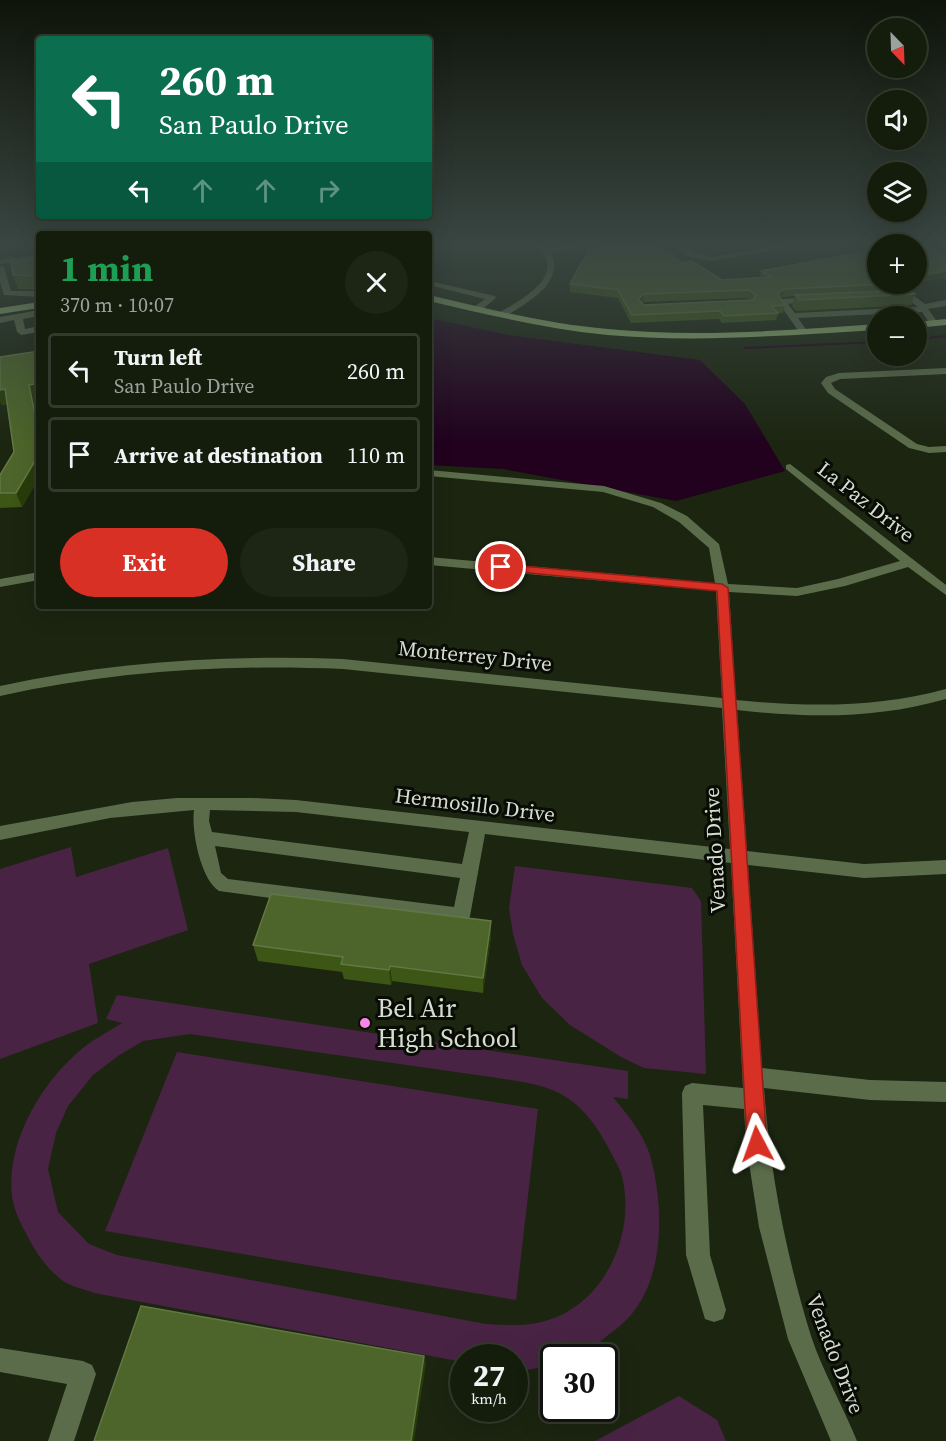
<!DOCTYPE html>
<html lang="en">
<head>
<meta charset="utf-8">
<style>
	body { margin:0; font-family:"Source Serif 4",serif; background:#1d2515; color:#f1f3f6; height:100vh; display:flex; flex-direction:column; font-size:22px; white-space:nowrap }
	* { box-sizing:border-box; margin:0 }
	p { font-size:20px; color:#9da19d }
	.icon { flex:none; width:33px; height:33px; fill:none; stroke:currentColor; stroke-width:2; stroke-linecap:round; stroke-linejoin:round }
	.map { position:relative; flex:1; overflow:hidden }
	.sheet { position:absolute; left:36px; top:231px; width:396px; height:378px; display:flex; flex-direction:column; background:#141c0c; border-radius:6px; box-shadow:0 6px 24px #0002,0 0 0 2px #333a2d }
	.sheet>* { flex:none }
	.hud { position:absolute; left:36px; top:36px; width:396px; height:183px; border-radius:6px; box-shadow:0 6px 24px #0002,0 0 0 2px #333a2d; background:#0b6e4f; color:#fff; overflow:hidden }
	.needle { width:39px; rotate:157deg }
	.tools { position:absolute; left:867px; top:18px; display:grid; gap:12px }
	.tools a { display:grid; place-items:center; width:60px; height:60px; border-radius:50%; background:#141c0c; box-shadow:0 6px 24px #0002,0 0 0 2px #333a2d; font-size:30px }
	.speed { position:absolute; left:450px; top:1344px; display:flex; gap:12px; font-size:30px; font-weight:700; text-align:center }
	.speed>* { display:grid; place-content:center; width:78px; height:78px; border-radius:50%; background:#141c0c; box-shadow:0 6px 24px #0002,0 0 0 2px #333a2d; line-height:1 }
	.speed small { font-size:15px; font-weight:400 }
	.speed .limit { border:3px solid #111; border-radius:9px; background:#fff; color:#111 }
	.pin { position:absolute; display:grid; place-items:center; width:51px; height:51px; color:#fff; margin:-26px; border:3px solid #fff; border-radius:50%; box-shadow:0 2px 6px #0007 }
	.me { position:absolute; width:66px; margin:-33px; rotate:356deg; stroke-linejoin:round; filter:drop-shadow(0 0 4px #0008) }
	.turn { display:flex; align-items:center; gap:21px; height:126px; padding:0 24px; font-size:27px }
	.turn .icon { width:78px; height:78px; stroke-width:2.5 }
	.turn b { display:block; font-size:42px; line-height:51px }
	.lanes { display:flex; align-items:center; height:57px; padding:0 24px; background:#0003; justify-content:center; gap:30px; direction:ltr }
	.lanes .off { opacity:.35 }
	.round { display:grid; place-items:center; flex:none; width:63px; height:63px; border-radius:32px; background:#1d2515 }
	.summary { display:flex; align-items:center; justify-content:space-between; height:102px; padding:0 24px }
	h1 { font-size:36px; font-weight:700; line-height:45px; color:#1e9e55 }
	.action { display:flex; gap:12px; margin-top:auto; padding:12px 24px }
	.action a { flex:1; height:69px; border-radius:36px; background:#d93025; color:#fff; font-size:24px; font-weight:700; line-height:69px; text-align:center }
	.action a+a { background:#1d2515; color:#f1f3f6 }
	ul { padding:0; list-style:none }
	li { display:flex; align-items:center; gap:18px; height:75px; margin:0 12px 9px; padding:0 12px; border:3px solid #333a2d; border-radius:6px }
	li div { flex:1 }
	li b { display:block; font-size:22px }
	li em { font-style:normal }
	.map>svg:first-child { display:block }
	.green { fill:#492344; fill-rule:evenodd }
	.water { fill:#21011e }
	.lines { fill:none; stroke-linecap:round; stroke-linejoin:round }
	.stream { stroke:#21011e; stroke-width:2 }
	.minor { fill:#5b6c4b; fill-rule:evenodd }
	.major { fill:#95b872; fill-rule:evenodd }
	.wall { fill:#3d5616; fill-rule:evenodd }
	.shaded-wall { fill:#283c0b }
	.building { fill:#4d652a; stroke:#627844; stroke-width:1.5; fill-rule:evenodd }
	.route { fill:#d93025; stroke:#8d1f18; stroke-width:1.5 }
	.poi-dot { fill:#f987e8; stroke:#080c05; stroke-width:2 }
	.labels { text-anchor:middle; stroke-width:6; stroke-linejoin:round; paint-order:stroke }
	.street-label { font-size:21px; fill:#d6ddd0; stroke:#080c05 }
	.near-poi-label { font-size:26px; fill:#d6ddd0; stroke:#080c05; text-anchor:start }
</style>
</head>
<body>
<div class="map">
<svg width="946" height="1441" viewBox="0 0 946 1441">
	<rect width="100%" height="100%" fill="#1b2510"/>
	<path class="green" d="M71,847L76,877L168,848L188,930L89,964L98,1023L0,1059V869Z
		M515,866L692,888L701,901L706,1074L644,1068L621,1057L570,1025L542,998L522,965L513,934L509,908Z
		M117,995L628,1071V1099L613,1097C627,1114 643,1133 650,1155C663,1202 665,1266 637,1307C629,1319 618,1328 607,1336C587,1353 580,1358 554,1358L553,1365L516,1372L514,1358H464L463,1362L94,1293C84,1289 72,1287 63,1281C48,1270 35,1252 27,1235C20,1223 14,1210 12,1196C6,1144 39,1087 76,1054C90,1041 106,1033 122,1023L106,1019ZM190,1034L491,1077C515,1081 544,1083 566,1097C585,1109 598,1128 609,1149C613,1157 618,1165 621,1173C638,1231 605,1305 545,1321C525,1327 506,1325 486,1324L117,1255L89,1244L58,1212L48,1169L56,1133L68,1106L93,1075L118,1056L143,1041Z
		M177,1052L538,1109L516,1300L105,1231Z
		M679,1396L717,1420L726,1441H595Z"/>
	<path class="water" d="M429,318L508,335L700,360L745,404L785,471L676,501L503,469L429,465Z"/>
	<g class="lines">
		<path class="stream" d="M916,339L946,336
			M745,348L878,342"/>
		<path class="minor" d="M533,242H541L547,249L587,242H605L551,253C565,284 527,302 505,317H499V313C514,303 552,285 547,262C545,254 539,249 533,242Z
			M670,242H679L694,253L713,257L797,242H814L713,261L689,257Z
			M908,242H919L946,254V259Z
			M39,255V259L0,264V260Z
			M0,265L4,267L11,291H39V297L4,295L0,282Z
			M429,281L495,296L496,298L480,311H474V307L485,299L429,285Z
			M896,292L913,295L925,304L946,300V306L928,309L938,323L937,325H931L922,312L798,318L807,331L803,334L800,333L778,302L782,299L815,297L816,299L788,304L795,313L918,307L907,299L893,297V293Z
			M39,310V316L23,319L25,329L39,326V332L21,335L17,332L14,320L0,323V317Z
			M946,368V374L840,379L831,383L835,389L917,444L929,447L946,446V452L929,453L909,448L828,393L821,383L826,377L839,373Z
			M790,464L946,585V595L908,567L845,586L797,596L729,592L736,700C808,707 876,708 946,689V699C876,719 809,718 737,710L747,851L864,864L946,860V874L864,878L748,865L762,1068L870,1080L946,1082V1102L870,1100L764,1088C770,1173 786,1255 811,1336C823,1372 843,1406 857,1441H831L788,1339L759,1227L746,1144L744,1109L703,1105L710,1255L726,1310L723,1319L714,1322L705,1319L686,1255L682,1093L685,1086L692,1083L743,1088L731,863L485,834L470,916L467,922L461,924L219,891C201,880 191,831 194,810L110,818L0,840V826L132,802L177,798H252L296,800L730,849L722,708L343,669C227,664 114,671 0,696V686C114,661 227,655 343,659L722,698L716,591L429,565V557L715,583L709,548L679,522L653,507L603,492L429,476V470L604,486L661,503L687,516L719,544L728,584L797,588L838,579L900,561L786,469V465ZM210,810L296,812L469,832L462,864L212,832L209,821ZM215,846L460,878L454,907L228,879L221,873Z
			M39,572V580L0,587V579Z
			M0,1348L83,1361L92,1365L96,1374L74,1441H48L67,1384L0,1372Z"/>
		<path class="major" d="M429,295C488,309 548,324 608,329C698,338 788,330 878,324V330C788,335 698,343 608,335C548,329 488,315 429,301Z
			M39,302V308L0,314V308Z
			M946,319V325L916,328V322Z"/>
	</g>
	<path class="wall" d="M600,245L683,263L722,280L760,278L761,271L878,284H915L897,287L896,290L915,294L911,305L796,311L792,306L795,296L782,297L780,298L785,305L783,313H778L776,320L722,323L719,319L631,323L618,298L570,292V284L600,248ZM748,298L750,300L644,305L642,303L643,302Z
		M916,246L946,260V280L943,278L916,283Z
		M39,259V290L18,289L13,275Z
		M39,351V398L34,399L39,423V478L22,507L0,508V475L14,452L7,404L2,405L0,401V357Z
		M491,921V937L483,993L392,981L391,985L344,979L342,972L258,961L253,945Z"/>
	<path class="shaded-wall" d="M946,271L943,278L916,283V276Z
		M898,284H915L897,287Z
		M784,289L782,297L776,302L778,294Z
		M644,294L643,302L637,307L638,299Z
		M39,383V398L34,399L39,423V435L29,385Z
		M5,389L10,403L2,405L0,401V390Z
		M39,454V478L22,507L16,493Z
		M491,921V937L483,993V978Z
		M390,966L392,981L391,985L389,970Z
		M424,1356L426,1364L414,1441H411Z"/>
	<path class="building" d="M621,242H654L683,263L692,261L722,280L772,277L761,271L878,249V284H889L784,289L778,294L785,305L771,306L778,313L724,316L720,311L632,315L618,290L570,284L589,249L603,247L600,245ZM749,290L756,295L753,300L644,305L638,299L644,294Z
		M916,246L946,260V271L916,276Z
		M39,259V276L13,275L11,263Z
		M910,290L915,294L799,300L795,295Z
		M39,351V383L29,385L39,435V454L16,493H0V475L14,452L5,389L0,390V357Z
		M271,894L491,921L483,978L390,966L389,970L341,964L343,957L253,945Z
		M141,1306L424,1356L411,1441H94Z"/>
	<linearGradient id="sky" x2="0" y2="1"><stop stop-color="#0f1409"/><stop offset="0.55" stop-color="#394642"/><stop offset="1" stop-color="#394642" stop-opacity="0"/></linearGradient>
	<rect width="946" height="444" fill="url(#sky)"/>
	<path class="route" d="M501,564L722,584L728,588L767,1144L764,1151L757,1154L750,1151L747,1144L717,591L497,570L496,567Z"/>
	<circle class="poi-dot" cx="365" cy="1023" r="6"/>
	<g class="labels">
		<g class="street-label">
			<text transform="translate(866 502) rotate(38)" y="7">La Paz Drive</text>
			<text transform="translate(475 656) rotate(6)" y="7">Monterrey Drive</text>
			<text transform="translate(475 805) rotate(7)" y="7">Hermosillo Drive</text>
			<text transform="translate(715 850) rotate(-93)" y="7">Venado Drive</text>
			<text transform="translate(835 1354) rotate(69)" y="7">Venado Drive</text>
		</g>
		<g class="near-poi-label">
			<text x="377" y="1017">Bel Air<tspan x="377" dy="30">High School</tspan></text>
		</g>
	</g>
</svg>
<div class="tools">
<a><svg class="needle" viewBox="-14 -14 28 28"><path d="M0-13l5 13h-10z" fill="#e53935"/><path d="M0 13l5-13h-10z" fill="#9da19d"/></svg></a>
<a><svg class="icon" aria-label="sound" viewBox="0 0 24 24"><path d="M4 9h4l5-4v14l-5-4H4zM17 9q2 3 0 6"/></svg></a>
<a><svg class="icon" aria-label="layers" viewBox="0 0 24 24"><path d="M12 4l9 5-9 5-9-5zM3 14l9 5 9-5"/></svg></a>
<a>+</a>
<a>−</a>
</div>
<div class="speed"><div>27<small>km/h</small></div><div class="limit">30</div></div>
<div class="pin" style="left:501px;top:567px;background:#d93025"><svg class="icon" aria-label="arrive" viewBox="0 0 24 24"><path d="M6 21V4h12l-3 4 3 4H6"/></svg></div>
<svg class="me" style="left:757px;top:1144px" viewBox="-20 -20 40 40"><path d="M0-17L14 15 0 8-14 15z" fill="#d93025" stroke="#fff" stroke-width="4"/></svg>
<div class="hud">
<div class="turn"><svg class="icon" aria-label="left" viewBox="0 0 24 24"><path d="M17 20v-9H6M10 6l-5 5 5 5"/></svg><div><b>260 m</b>San Paulo Drive</div></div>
<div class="lanes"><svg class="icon" aria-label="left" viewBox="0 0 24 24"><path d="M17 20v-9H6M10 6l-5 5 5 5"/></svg><svg class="icon off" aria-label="ahead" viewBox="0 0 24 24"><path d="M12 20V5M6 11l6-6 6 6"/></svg><svg class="icon off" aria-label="ahead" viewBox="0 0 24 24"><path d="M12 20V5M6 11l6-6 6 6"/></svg><svg class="icon off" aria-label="right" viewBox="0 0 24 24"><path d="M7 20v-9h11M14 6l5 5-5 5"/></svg></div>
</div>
<section class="sheet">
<div class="summary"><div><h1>1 min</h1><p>370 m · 10:07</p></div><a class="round"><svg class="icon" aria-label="close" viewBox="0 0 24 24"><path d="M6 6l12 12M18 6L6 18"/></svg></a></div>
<ul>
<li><svg class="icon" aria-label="left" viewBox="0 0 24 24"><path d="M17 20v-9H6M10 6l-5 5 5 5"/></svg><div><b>Turn left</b><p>San Paulo Drive</p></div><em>260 m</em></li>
<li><svg class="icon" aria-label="arrive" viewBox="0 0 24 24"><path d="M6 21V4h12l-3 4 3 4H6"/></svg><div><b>Arrive at destination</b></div><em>110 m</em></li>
</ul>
<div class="action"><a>Exit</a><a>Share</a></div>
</section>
</div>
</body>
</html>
